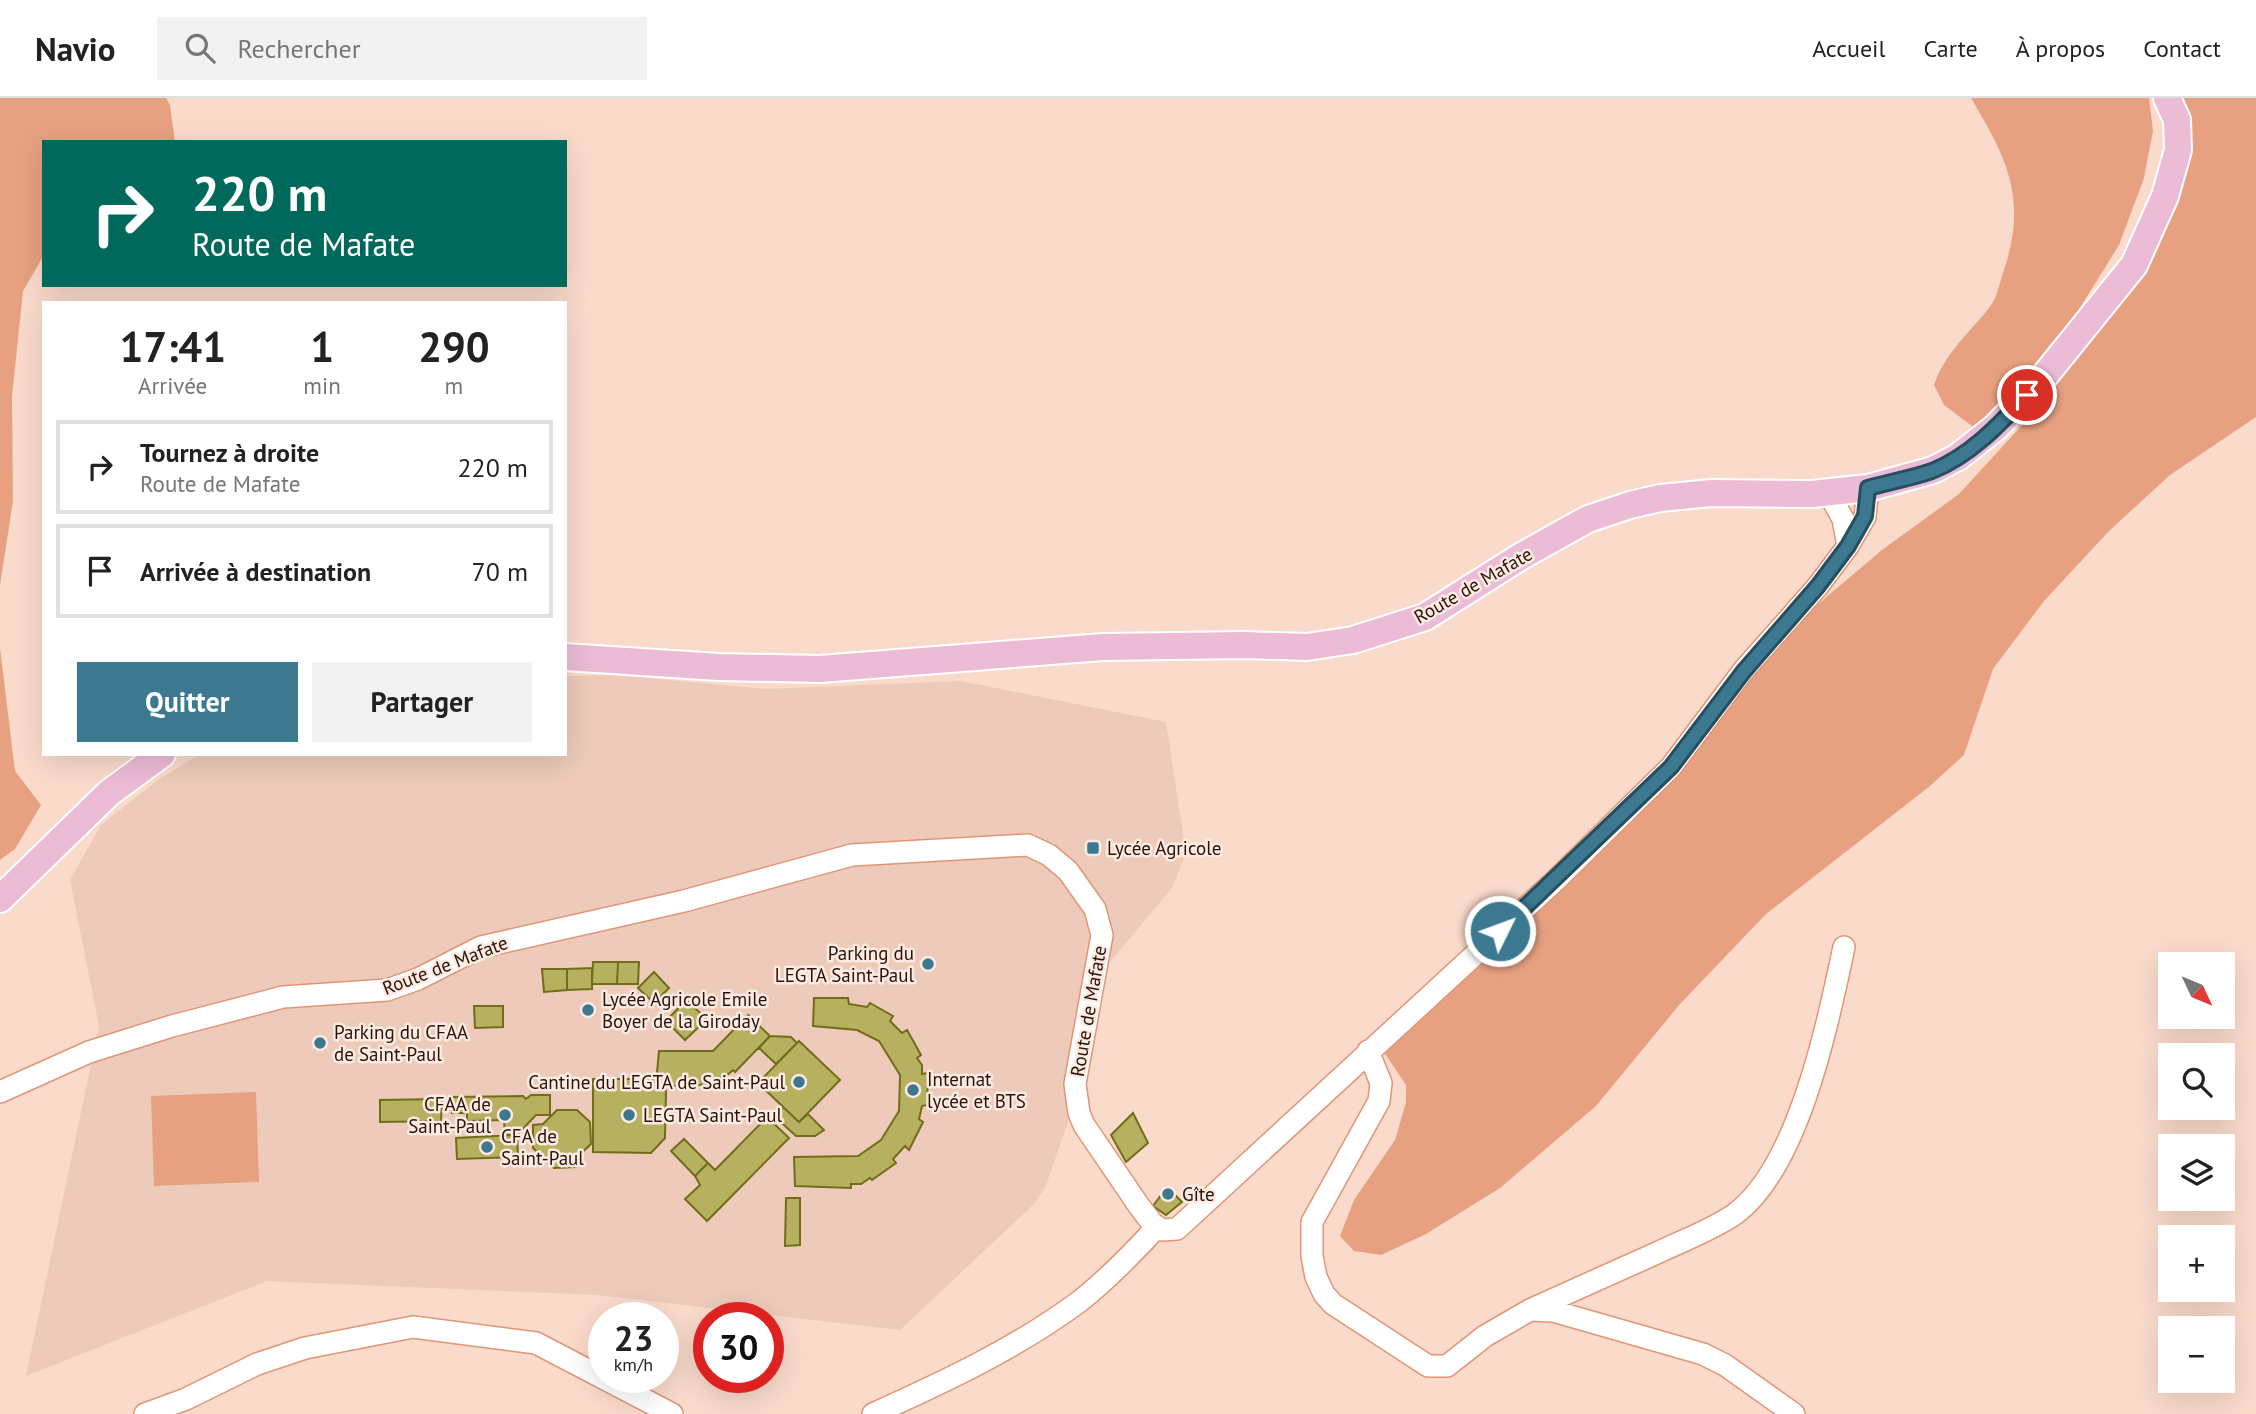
<!DOCTYPE html>
<html lang="fr">
<head>
<meta charset="utf-8">
<style>
	body { margin:0; font-family:"PT Sans",sans-serif; background:#f2f2f2; color:#222; height:100vh; display:flex; flex-direction:column; font-size:26px; white-space:nowrap }
	* { box-sizing:border-box; margin:0 }
	p { font-size:23px; color:#767676 }
	.icon { flex:none; width:38px; height:38px; fill:none; stroke:currentColor; stroke-width:2; stroke-linecap:round; stroke-linejoin:round }
	.map { position:relative; flex:1; overflow:hidden }
	.details { position:absolute; left:42px; top:203px; width:525px; height:455px; display:flex; flex-direction:column; background:#fff; border-radius:0px; box-shadow:0 7px 28px #0002 }
	.details>* { flex:none }
	.guide { position:absolute; left:42px; top:42px; width:525px; height:147px; border-radius:0px; box-shadow:0 7px 28px #0002; background:#00695c; color:#fff; overflow:hidden }
	.needle { width:46px; rotate:134deg }
	.buttons { position:absolute; left:2158px; top:854px; display:grid; gap:14px }
	.buttons a { display:grid; place-items:center; width:77px; height:77px; border-radius:0px; background:#fff; box-shadow:0 7px 28px #0002; font-size:35px }
	.speed { position:absolute; left:588px; top:1204px; display:flex; gap:14px; font-size:35px; font-weight:700; text-align:center }
	.speed>* { display:grid; place-content:center; width:91px; height:91px; border-radius:50%; background:#fff; box-shadow:0 7px 28px #0002; line-height:1 }
	.speed small { font-size:18px; font-weight:400 }
	.speed .limit { border:10px solid #d22; background:#fff; color:#111 }
	.pin { position:absolute; display:grid; place-items:center; width:60px; height:60px; color:#fff; margin:-30px; border:4px solid #fff; border-radius:50%; box-shadow:0 2px 7px #0007 }
	.me { position:absolute; width:77px; margin:-38px; rotate:48deg; stroke-linejoin:round; filter:drop-shadow(0 0 5px #0008) }
	.turn { display:flex; align-items:center; gap:24px; height:147px; padding:0 35px; font-size:32px }
	.turn .icon { width:91px; height:91px; stroke-width:2.5 }
	.turn b { display:block; font-size:49px; line-height:60px }
	.eta { display:flex; justify-content:space-evenly; align-items:center; height:119px; text-align:center }
	.eta b { font-size:42px; font-weight:700; line-height:49px }
	.action { display:flex; gap:14px; margin-top:auto; padding:14px 35px }
	.action a { flex:1; height:80px; border-radius:0px; background:#3c7890; color:#fff; font-size:28px; font-weight:700; line-height:80px; text-align:center }
	.action a+a { background:#f2f2f2; color:#222 }
	ul { padding:0; list-style:none }
	li { display:flex; align-items:center; gap:21px; height:94px; margin:0 14px 10px; padding:0 21px; border:4px solid #e0e0e0; border-radius:0px }
	li div { flex:1 }
	li b { display:block; font-size:26px }
	li em { font-style:normal }
	header { display:flex; align-items:center; gap:42px; box-sizing:border-box; height:98px; padding:0 35px; background:#fff; border-bottom:2px solid #e0e0e0 }
	header strong { font-size:33px }
	nav { display:flex; gap:38px; margin-inline-start:auto; font-size:24px }
	.search { width:490px; height:63px; background:#f2f2f2; display:flex; align-items:center; gap:18px; box-sizing:border-box; padding:0 24px; border-radius:0px; color:#767676; font-size:26px }
	.map>svg:first-child { display:block }
	.built { fill:#edcaba }
	.green { fill:#e7a181 }
	.building { fill:#b5b161; stroke:#726d18; stroke-width:2 }
	.lines { fill:none; stroke-linecap:round; stroke-linejoin:round }
	.minor-casing { stroke:#e09674; stroke-width:24 }
	.major-casing { stroke:#fff; stroke-width:30 }
	.minor { stroke:#fff; stroke-width:21 }
	.major { stroke:#ecbbd6; stroke-width:26 }
	.route-casing { stroke:#274e5e; stroke-width:18 }
	.route { stroke:#3c7890; stroke-width:12 }
	.poi-dot { fill:#3c7890; stroke:#fbebe3; stroke-width:2.5 }
	.labels { text-anchor:middle; stroke-width:5; stroke-linejoin:round; paint-order:stroke }
	.street-label { font-size:19px; fill:#2c1104; stroke:#fbebe3 }
	.poi-label { font-size:19px; fill:#2c1104; stroke:#fbebe3; text-anchor:start }
</style>
</head>
<body>
<header>
<strong>Navio</strong>
<div class="search"><svg class="icon" aria-label="search" viewBox="0 0 24 24"><circle cx="10" cy="10" r="6"/><path d="M15 15l6 6"/></svg>Rechercher</div>
<nav><a>Accueil</a><a>Carte</a><a>À propos</a><a>Contact</a></nav>
</header>
<div class="map">
<svg width="2256" height="1316" viewBox="0 0 2256 1316">
	<rect width="100%" height="100%" fill="#fadacb"/>
	<path class="built" d="M614,577L766,591L961,583L1166,624L1186,755L1172,790L1083,896L1069,1021L1045,1090L1034,1106L900,1232L597,1197L267,1183L26,1278L99,928L70,782L101,727L158,682L200,656H565V578Z"/>
	<path class="green" d="M0,0H166L170,7L175,44H44V157L23,193L12,298L13,403L0,487Z
		M1971,0H2149L2153,33L2144,80L2119,147L2078,213L1980,334L1944,307L1934,287C1945,255 1969,235 1989,210C1997,201 1999,186 2003,175C2028,102 2008,62 1971,0Z
		M2176,0H2256V319L2170,377L2109,433L2044,503L1993,571L1964,657L1930,688L1766,816L1680,906L1596,1008L1500,1090L1426,1136L1381,1157L1354,1153L1340,1138L1354,1102L1395,1042L1406,1004V987L1382,951L1735,592L1798,523L1882,452L1959,396L2035,313L2110,198L2162,90Z
		M0,550L15,673L41,707L15,751L0,762Z
		M256,994L259,1084L154,1088L151,998Z"/>
	<path class="building" d="M593,864H618L617,886H592Z
		M618,864H639L638,886H617Z
		M592,870V891L567,892V871Z
		M542,871H567V892L544,894Z
		M654,874L669,890L654,905L638,890Z
		M814,900H848L849,906L867,909L870,905L893,918L890,923L902,935L907,932L921,957L917,960L922,967V976L928,975L927,1007L922,1008L919,1021L923,1024L909,1052L905,1048L893,1061L896,1065L872,1082L870,1080L861,1086H851V1090L795,1088L794,1059L858,1058L881,1042L899,1013L900,977L879,943L857,932L813,928Z
		M686,902L707,921L685,942L666,923Z
		M474,908H503V929L475,930Z
		M748,917L770,938L735,974L733,972L725,979L716,980V986L672,988L657,974L659,953H713Z
		M770,938L791,939L797,945L776,966L759,950Z
		M799,943L840,982L799,1024L758,985Z
		M593,981H651L666,993L665,1040L651,1055L593,1054Z
		M531,997H550V1017H536L517,1037H505L504,1022L467,1023V1015H452V999L523,998L526,1001Z
		M442,1001L441,1023L380,1024V1002Z
		M783,1009L799,1024L808,1016L824,1032L815,1038H796L774,1018Z
		M557,1012H577L590,1024L591,1046L577,1059L576,1069L554,1070L533,1050V1027L543,1026Z
		M1133,1015L1148,1045L1126,1064L1111,1037Z
		M767,1019L789,1040L707,1123L685,1101L700,1087L695,1078L708,1065L715,1072Z
		M517,1037L518,1059L457,1061L456,1040Z
		M684,1041L708,1065L695,1078L671,1053Z
		M1167,1089L1182,1104L1166,1117L1153,1108Z
		M786,1100H800V1147L785,1148Z"/>
	<g class="lines">
		<g class="minor-casing">
			<path id="minor" d="M1828,394L1843,421L1848,448
				M1368,953L1381,985L1379,1003L1312,1124V1158L1316,1179L1324,1196L1333,1206L1428,1268H1447L1485,1238L1530,1212L1553,1213L1703,1256L1725,1267L1794,1316
				M0,994L89,954L172,928L283,899L387,892L418,881L481,849L684,803L852,757L1028,747L1049,757L1068,773L1095,811L1102,837L1075,986L1079,1015L1084,1027L1139,1108L1152,1125L1162,1132L1177,1131L1557,781L1671,669L1743,573L1818,488L1848,448L1865,419L1868,390
				M1532,1211C1574,1192 1616,1173 1659,1154C1684,1142 1712,1132 1735,1116C1799,1069 1828,924 1844,849
				M145,1316L186,1301L257,1266L305,1250L413,1229L536,1245L672,1316
				M873,1316C944,1284 1017,1250 1080,1203C1108,1181 1133,1155 1157,1129"/>
		</g>
		<g class="major-casing">
			<path id="major" d="M565,559L719,569L820,571L1103,549L1244,547L1307,549L1353,542L1425,519L1520,459L1588,421L1630,407L1660,400L1712,395L1812,396L1868,390L1933,372L1958,359L1996,329L2042,281L2134,167L2165,98L2178,52L2177,22L2167,0
				M0,801L109,695L162,656"/>
		</g>
		<use href="#minor" class="minor"/>
		<use href="#major" class="major"/>
	</g>
	<g class="lines">
		<g class="route-casing">
			<path id="route" d="M1500,833L1671,669L1744,573L1818,488L1848,448L1865,418L1868,390C1889,384 1912,380 1932,373C1970,358 2000,326 2027,297"/>
		</g>
		<use href="#route" class="route"/>
	</g>
	<g class="poi-dot">
		<rect x="1086" y="743" width="14" height="14" rx="3.5"/>
		<circle cx="928" cy="866" r="7"/>
		<circle cx="588" cy="912" r="7"/>
		<circle cx="320" cy="945" r="7"/>
		<circle cx="799" cy="984" r="7"/>
		<circle cx="913" cy="992" r="7"/>
		<circle cx="505" cy="1017" r="7"/>
		<circle cx="629" cy="1017" r="7"/>
		<circle cx="487" cy="1049" r="7"/>
		<circle cx="1168" cy="1096" r="7"/>
	</g>
	<g class="labels">
		<g class="street-label">
			<text transform="translate(1473 487) rotate(-30)" y="7">Route de Mafate</text>
			<text transform="translate(445 867) rotate(-21)" y="7">Route de Mafate</text>
			<text transform="translate(1088 913) rotate(-80)" y="7">Route de Mafate</text>
		</g>
		<g class="poi-label">
			<text x="1107" y="757">Lycée Agricole</text>
			<text x="914" y="862" text-anchor="end">Parking du<tspan x="914" dy="22">LEGTA Saint-Paul</tspan></text>
			<text x="602" y="908">Lycée Agricole Emile<tspan x="602" dy="22">Boyer de la Giroday</tspan></text>
			<text x="334" y="941">Parking du CFAA<tspan x="334" dy="22">de Saint-Paul</tspan></text>
			<text x="927" y="988">Internat<tspan x="927" dy="22">lycée et BTS</tspan></text>
			<text x="785" y="991" text-anchor="end">Cantine du LEGTA de Saint-Paul</text>
			<text x="491" y="1013" text-anchor="end">CFAA de<tspan x="491" dy="22">Saint-Paul</tspan></text>
			<text x="643" y="1024">LEGTA Saint-Paul</text>
			<text x="501" y="1045">CFA de<tspan x="501" dy="22">Saint-Paul</tspan></text>
			<text x="1182" y="1103">Gîte</text>
		</g>
	</g>
</svg>
<div class="buttons">
<a><svg class="needle" viewBox="-14 -14 28 28"><path d="M0-13l5 13h-10z" fill="#e53935"/><path d="M0 13l5-13h-10z" fill="#767676"/></svg></a>
<a><svg class="icon" aria-label="search" viewBox="0 0 24 24"><circle cx="10" cy="10" r="6"/><path d="M15 15l6 6"/></svg></a>
<a><svg class="icon" aria-label="layers" viewBox="0 0 24 24"><path d="M12 4l9 5-9 5-9-5zM3 14l9 5 9-5"/></svg></a>
<a>+</a>
<a>−</a>
</div>
<div class="speed"><div>23<small>km/h</small></div><div class="limit">30</div></div>
<div class="pin" style="left:2027px;top:297px;background:#d93025"><svg class="icon" aria-label="arrive" viewBox="0 0 24 24"><path d="M6 21V4h12l-3 4 3 4H6"/></svg></div>
<svg class="me" style="left:1500px;top:833px" viewBox="-20 -20 40 40"><circle r="17" fill="#3c7890" stroke="#fff" stroke-width="3"/><path d="M0-11L8 9 0 5-8 9z" fill="#fff"/></svg>
<div class="guide">
<div class="turn"><svg class="icon" aria-label="right" viewBox="0 0 24 24"><path d="M7 20v-9h11M14 6l5 5-5 5"/></svg><div><b>220 m</b>Route de Mafate</div></div>
</div>
<section class="details">
<div class="eta">
<div><b>17:41</b><p>Arrivée</p></div>
<div><b>1</b><p>min</p></div>
<div><b>290</b><p>m</p></div>
</div>
<ul>
<li><svg class="icon" aria-label="right" viewBox="0 0 24 24"><path d="M7 20v-9h11M14 6l5 5-5 5"/></svg><div><b>Tournez à droite</b><p>Route de Mafate</p></div><em>220 m</em></li>
<li><svg class="icon" aria-label="arrive" viewBox="0 0 24 24"><path d="M6 21V4h12l-3 4 3 4H6"/></svg><div><b>Arrivée à destination</b></div><em>70 m</em></li>
</ul>
<div class="action"><a>Quitter</a><a>Partager</a></div>
</section>
</div>
</body>
</html>
